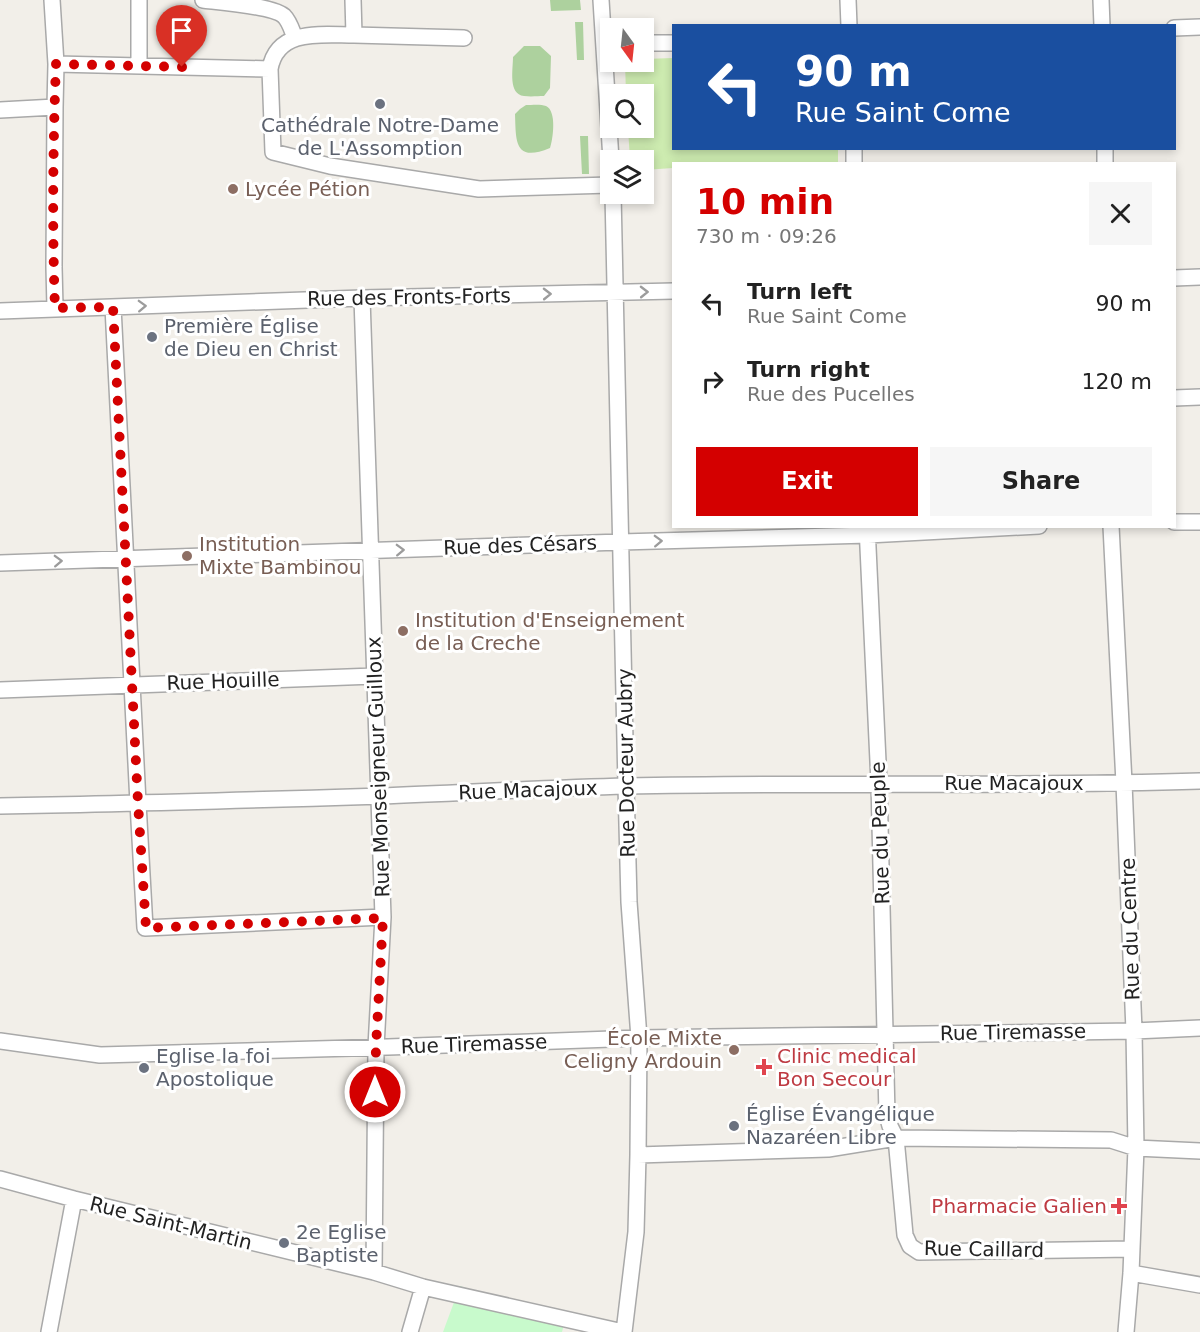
<!DOCTYPE html>
<html lang="en">
<head>
<meta charset="utf-8">
<style>
	body { margin:0; font-family:"DejaVu Sans",sans-serif; background:#f6f6f6; color:#222; height:100vh; display:flex; flex-direction:column; font-size:22px; white-space:nowrap }
	* { box-sizing:border-box; margin:0 }
	p { font-size:20px; color:#767676 }
	.icon { flex:none; width:33px; height:33px; fill:none; stroke:currentColor; stroke-width:2; stroke-linecap:round; stroke-linejoin:round }
	.map { position:relative; flex:1; overflow:hidden }
	.details { position:absolute; left:672px; top:162px; width:504px; height:366px; display:flex; flex-direction:column; background:#fff; border-radius:0px; box-shadow:0 3px 9px #0003 }
	.details>* { flex:none }
	.guide { position:absolute; left:672px; top:24px; width:504px; height:126px; border-radius:0px; box-shadow:0 3px 9px #0003; background:#1a4fa0; color:#fff; overflow:hidden }
	.needle { width:39px; rotate:165deg }
	.controls { position:absolute; left:600px; top:18px; display:grid; gap:12px }
	.controls a { display:grid; place-items:center; width:54px; height:54px; border-radius:0px; background:#fff; box-shadow:0 3px 9px #0003; font-size:30px }
	.pin { position:absolute; display:grid; place-items:center; width:51px; height:51px; color:#fff; margin:-62px -26px; border-radius:50% 50% 50% 0; rotate:-45deg; box-shadow:0 0 6px #0007 }
	.pin .icon { rotate:45deg }
	.me { position:absolute; width:66px; margin:-33px; rotate:0deg; stroke-linejoin:round; filter:drop-shadow(0 0 4px #0008) }
	.turn { display:flex; align-items:center; gap:21px; height:126px; padding:0 24px; font-size:27px }
	.turn .icon { width:78px; height:78px; stroke-width:2.5 }
	.turn b { display:block; font-size:42px; line-height:51px }
	.round { display:grid; place-items:center; flex:none; width:63px; height:63px; border-radius:0px; background:#f6f6f6 }
	.headline { display:flex; align-items:center; justify-content:space-between; height:102px; padding:0 24px }
	h1 { font-size:36px; font-weight:600; line-height:45px; color:#d40000 }
	.button { display:flex; gap:12px; margin-top:auto; padding:12px 24px }
	.button a { flex:1; height:69px; border-radius:0px; background:#d40000; color:#fff; font-size:24px; font-weight:600; line-height:69px; text-align:center }
	.button a+a { background:#f6f6f6; color:#222 }
	ul { padding:0; list-style:none }
	li { display:flex; align-items:center; gap:18px; height:78px; padding:0 24px }
	li div { flex:1 }
	li b { display:block; font-size:22px }
	li em { font-style:normal }
	.map>svg:first-child { display:block }
	.grass { fill:#cdebb0 }
	.forest { fill:#add19e }
	.park { fill:#c8facc }
	.lines { fill:none; stroke-linecap:round; stroke-linejoin:round }
	.minor-casing { stroke:#a9a9a9; stroke-width:18 }
	.minor { stroke:#fff; stroke-width:15 }
	.oneway { stroke:#9c9c9c }
	.route { stroke:#d40000; stroke-width:10; stroke-dasharray:0 18 }
	.worship-dot { fill:#6b7280; stroke:#fff; stroke-width:2 }
	.education-dot { fill:#8d6e63; stroke:#fff; stroke-width:2 }
	.health-dot { fill:#e0444e; stroke:#fff; stroke-width:2 }
	.labels { text-anchor:middle; stroke-width:6; stroke-linejoin:round; paint-order:stroke }
	.worship-label { font-size:20px; fill:#5b616d; stroke:#fff; text-anchor:start }
	.education-label { font-size:20px; fill:#785e54; stroke:#fff; text-anchor:start }
	.street-label { font-size:20px; fill:#222; stroke:#fff }
	.health-label { font-size:20px; fill:#be3a42; stroke:#fff; text-anchor:start }
</style>
</head>
<body>
<div class="map">
<svg width="1200" height="1332" viewBox="0 0 1200 1332">
	<rect width="100%" height="100%" fill="#f2efe9"/>
	<path class="grass" d="M673,58L674,148L838,149V162L796,164H674L673,168L644,170V160H630L628,128H644V94H626L625,62H644V59Z"/>
	<path class="forest" d="M550,0H580L581,10L551,11Z
		M575,22H583L584,60H577Z
		M524,46H540L551,56L550,88L544,96C538,96 531,97 524,96C508,94 513,70 513,57Z
		M526,105C532,105 541,104 546,106C557,111 553,139 550,148C514,163 516,141 515,114L520,109Z
		M580,136H588L589,174H582Z"/>
	<path class="park" d="M460,1286L565,1320L562,1332H443Z"/>
	<g class="lines">
		<g class="minor-casing">
			<path id="minor" d="M52,0L56,64L55,107L54,267L55,308
				M139,0V66
				M203,0C220,2 273,6 284,16C290,22 292,31 295,38
				M601,0L611,160
				M848,0L849,26
				M1101,0L1102,26
				M1174,28L1200,27
				M354,35L464,38
				M644,43H674
				M56,64L270,69C277,28 322,35 354,35L353,0
				M270,69L273,152L330,166L479,189L610,185
				M0,110L55,107
				M854,148V164
				M1105,148V164
				M613,194L626,786L629,902L639,1038L638,1155L636,1232L624,1332
				M1174,278L1200,277
				M362,298L383,917L376,1047L374,1272
				M113,307L138,803L145,928L383,917
				M0,311L362,298L674,291
				M1174,398L1200,397
				M1174,522H1200
				M867,526L879,783L887,1115L890,1126L896,1138L905,1235L910,1246L919,1252L1132,1249
				M1111,526L1124,783L1134,1031L1136,1148L1131,1273L1126,1332
				M0,563L621,542L868,535L1039,526
				M0,690L374,676
				M0,806C127,804 253,800 380,796C462,793 545,788 627,786C818,782 1009,787 1200,781
				M0,1041L100,1055L388,1047L639,1038L1134,1031L1200,1028
				M638,1155L828,1149L896,1138L1111,1140L1136,1148L1200,1151
				M0,1179L74,1199L374,1272L423,1287L623,1332
				M1131,1273L1200,1285
				M49,1332L74,1199
				M410,1332L423,1287"/>
		</g>
		<use href="#minor" class="minor"/>
	</g>
	<defs><path id="oneway-chevron" d="M-2-3.5L2.5 0L-2 3.5" fill="none" stroke-width="1.6" stroke-linecap="round" stroke-linejoin="round" transform="scale(1.5)"/></defs>
	<g class="oneway">
		<use href="#oneway-chevron" transform="translate(644 292) rotate(-1)"/>
		<use href="#oneway-chevron" transform="translate(547 294) rotate(-1)"/>
		<use href="#oneway-chevron" transform="translate(142 306) rotate(-2)"/>
		<use href="#oneway-chevron" transform="translate(658 541) rotate(-2)"/>
		<use href="#oneway-chevron" transform="translate(400 550) rotate(-2)"/>
		<use href="#oneway-chevron" transform="translate(58 561) rotate(-2)"/>
	</g>
	<g class="lines">
		<path class="route" d="M182,67L56,64C53,145 52,227 55,308L113,307L138,803L146,928L383,918L376,1047L375,1092"/>
	</g>
	<g class="worship-dot">
		<circle cx="380" cy="104" r="6"/>
		<circle cx="152" cy="337" r="6"/>
		<circle cx="144" cy="1068" r="6"/>
		<circle cx="734" cy="1126" r="6"/>
		<circle cx="284" cy="1243" r="6"/>
	</g>
	<g class="education-dot">
		<circle cx="233" cy="189" r="6"/>
		<circle cx="187" cy="556" r="6"/>
		<circle cx="403" cy="631" r="6"/>
		<circle cx="734" cy="1050" r="6"/>
	</g>
	<g class="health-dot">
		<path d="M761 1058h6v6h6v6h-6v6h-6v-6h-6v-6h6z"/>
		<path d="M1116 1197h6v6h6v6h-6v6h-6v-6h-6v-6h6z"/>
	</g>
	<g class="labels">
		<g class="worship-label">
			<text x="380" y="132" text-anchor="middle">Cathédrale Notre-Dame<tspan x="380" dy="23">de L'Assomption</tspan></text>
			<text x="164" y="333">Première Église<tspan x="164" dy="23">de Dieu en Christ</tspan></text>
			<text x="156" y="1063">Eglise la foi<tspan x="156" dy="23">Apostolique</tspan></text>
			<text x="746" y="1121">Église Évangélique<tspan x="746" dy="23">Nazaréen Libre</tspan></text>
			<text x="296" y="1239">2e Eglise<tspan x="296" dy="23">Baptiste</tspan></text>
		</g>
		<g class="education-label">
			<text x="245" y="196">Lycée Pétion</text>
			<text x="199" y="551">Institution<tspan x="199" dy="23">Mixte Bambinou</tspan></text>
			<text x="415" y="627">Institution d'Enseignement<tspan x="415" dy="23">de la Creche</tspan></text>
			<text x="722" y="1045" text-anchor="end">École Mixte<tspan x="722" dy="23">Celigny Ardouin</tspan></text>
		</g>
		<g class="street-label">
			<text transform="translate(409 297) rotate(-1)" y="7">Rue des Fronts-Forts</text>
			<text transform="translate(520 545) rotate(-2)" y="7">Rue des Césars</text>
			<text transform="translate(223 681) rotate(-2)" y="7">Rue Houille</text>
			<text transform="translate(626 763) rotate(-91)" y="7">Rue Docteur Aubry</text>
			<text transform="translate(378 767) rotate(-92)" y="7">Rue Monseigneur Guilloux</text>
			<text x="1014" y="790">Rue Macajoux</text>
			<text transform="translate(528 790) rotate(-2)" y="7">Rue Macajoux</text>
			<text transform="translate(880 833) rotate(-92)" y="7">Rue du Peuple</text>
			<text transform="translate(1130 929) rotate(-92)" y="7">Rue du Centre</text>
			<text transform="translate(1013 1032) rotate(-1)" y="7">Rue Tiremasse</text>
			<text transform="translate(474 1044) rotate(-2)" y="7">Rue Tiremasse</text>
			<text transform="translate(171 1223) rotate(14)" y="7">Rue Saint-Martin</text>
			<text transform="translate(984 1249) rotate(1)" y="7">Rue Caillard</text>
		</g>
		<g class="health-label">
			<text x="777" y="1063">Clinic medical<tspan x="777" dy="23">Bon Secour</tspan></text>
			<text x="1107" y="1213" text-anchor="end">Pharmacie Galien</text>
		</g>
	</g>
</svg>
<div class="controls">
<a><svg class="needle" viewBox="-14 -14 28 28"><path d="M0-13l5 13h-10z" fill="#e53935"/><path d="M0 13l5-13h-10z" fill="#767676"/></svg></a>
<a><svg class="icon" aria-label="search" viewBox="0 0 24 24"><circle cx="10" cy="10" r="6"/><path d="M15 15l6 6"/></svg></a>
<a><svg class="icon" aria-label="layers" viewBox="0 0 24 24"><path d="M12 4l9 5-9 5-9-5zM3 14l9 5 9-5"/></svg></a>
</div>
<div class="pin" style="left:182px;top:67px;background:#d93025"><svg class="icon" aria-label="arrive" viewBox="0 0 24 24"><path d="M6 21V4h12l-3 4 3 4H6"/></svg></div>
<svg class="me" style="left:375px;top:1092px" viewBox="-20 -20 40 40"><circle r="17" fill="#d40000" stroke="#fff" stroke-width="3"/><path d="M0-11L8 9 0 5-8 9z" fill="#fff"/></svg>
<div class="guide">
<div class="turn"><svg class="icon" aria-label="left" viewBox="0 0 24 24"><path d="M17 20v-9H6M10 6l-5 5 5 5"/></svg><div><b>90 m</b>Rue Saint Come</div></div>
</div>
<section class="details">
<div class="headline"><div><h1>10 min</h1><p>730 m · 09:26</p></div><a class="round"><svg class="icon" aria-label="close" viewBox="0 0 24 24"><path d="M6 6l12 12M18 6L6 18"/></svg></a></div>
<ul>
<li><svg class="icon" aria-label="left" viewBox="0 0 24 24"><path d="M17 20v-9H6M10 6l-5 5 5 5"/></svg><div><b>Turn left</b><p>Rue Saint Come</p></div><em>90 m</em></li>
<li><svg class="icon" aria-label="right" viewBox="0 0 24 24"><path d="M7 20v-9h11M14 6l5 5-5 5"/></svg><div><b>Turn right</b><p>Rue des Pucelles</p></div><em>120 m</em></li>
</ul>
<div class="button"><a>Exit</a><a>Share</a></div>
</section>
</div>
</body>
</html>
